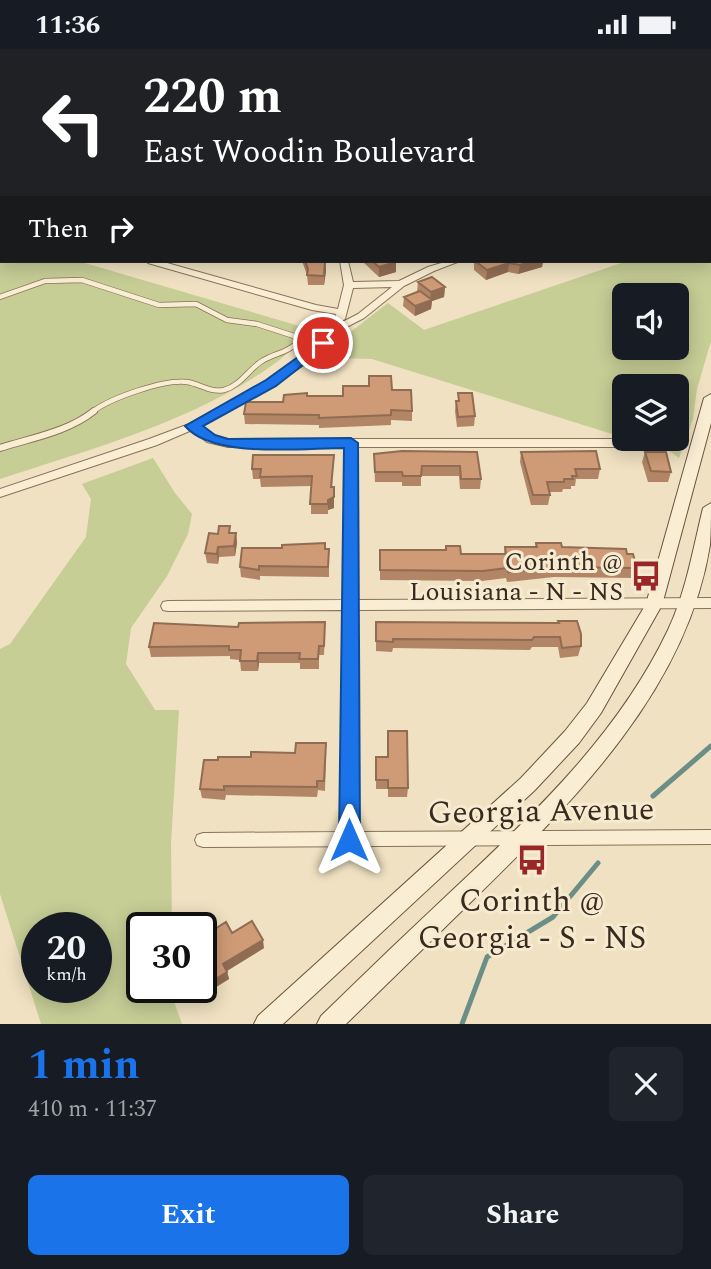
<!DOCTYPE html>
<html lang="en">
<head>
<meta charset="utf-8">
<style>
	body { margin:0; font-family:Spectral,serif; background:#20242c; color:#f1f3f6; height:100vh; display:flex; flex-direction:column; font-size:26px; white-space:nowrap }
	* { box-sizing:border-box; margin:0 }
	p { font-size:23px; color:#9ea1a6 }
	.icon { flex:none; width:38px; height:38px; fill:none; stroke:currentColor; stroke-width:2; stroke-linecap:round; stroke-linejoin:round }
	.map { position:relative; height:975px; overflow:hidden }
	.panel { display:flex; flex-direction:column; background:#171b24; flex:1 }
	.panel>* { flex:none }
	.guide { position:absolute; left:0px; top:0px; width:712px; height:214px; box-shadow:0 4px 18px #0003; background:#202124; color:#fff; overflow:hidden }
	.tools { position:absolute; left:612px; top:234px; display:grid; gap:14px }
	.tools a { display:grid; place-items:center; width:77px; height:77px; border-radius:10px; background:#171b24; box-shadow:0 4px 18px #0003; font-size:35px }
	.speed { position:absolute; left:21px; top:863px; display:flex; gap:14px; font-size:35px; font-weight:700; text-align:center }
	.speed>* { display:grid; place-content:center; width:91px; height:91px; border-radius:50%; background:#171b24; box-shadow:0 4px 18px #0003; line-height:1 }
	.speed small { font-size:18px; font-weight:400 }
	.speed .limit { border:4px solid #111; border-radius:10px; background:#fff; color:#111 }
	.pin { position:absolute; display:grid; place-items:center; width:60px; height:60px; color:#fff; margin:-30px; border:4px solid #fff; border-radius:50%; box-shadow:0 2px 7px #0007 }
	.me { position:absolute; width:77px; margin:-38px; rotate:0deg; stroke-linejoin:round; filter:drop-shadow(0 0 5px #0008) }
	.turn { display:flex; align-items:center; gap:24px; height:147px; padding:0 28px; font-size:32px }
	.turn .icon { width:91px; height:91px; stroke-width:2.5 }
	.turn b { display:block; font-size:49px; line-height:60px }
	.then { display:flex; align-items:center; height:66px; padding:0 28px; background:#0003; gap:14px; font-size:26px }
	.round { display:grid; place-items:center; flex:none; width:74px; height:74px; border-radius:10px; background:#20242c }
	.headline { display:flex; align-items:center; justify-content:space-between; height:119px; padding:0 28px }
	h1 { font-size:42px; font-weight:700; line-height:52px; color:#1a73e8 }
	.action { display:flex; gap:14px; margin-top:auto; padding:14px 28px }
	.action a { flex:1; height:80px; border-radius:10px; background:#1a73e8; color:#fff; font-size:28px; font-weight:700; line-height:80px; text-align:center }
	.action a+a { background:#20242c; color:#f1f3f6 }
	.status { display:flex; justify-content:space-between; align-items:center; height:49px; padding:0 35px; background:#171b24; direction:ltr }
	.status svg { height:19px; fill:currentColor }
	.map>svg:first-child { display:block }
	.green { fill:#c6cd95; fill-rule:evenodd }
	.lines { fill:none; stroke-linecap:round; stroke-linejoin:round }
	.stream { stroke:#6b8f86; stroke-width:5 }
	.service-far1-casing { stroke:#887258; stroke-width:6 }
	.service-casing { stroke:#887258; stroke-width:8 }
	.minor-casing { stroke:#887258; stroke-width:2 }
	.secondary-casing { stroke:#6a533c; stroke-width:2 }
	.service-far1 { stroke:#f9eed4; stroke-width:4.5 }
	.service { stroke:#f9eed4; stroke-width:6 }
	.minor { fill:#f9eed4; fill-rule:evenodd }
	.secondary { fill:#f9eed4; fill-rule:evenodd }
	.wall { fill:#b18565 }
	.shaded-wall { fill:#906c53 }
	.building { fill:#ce9b76; stroke:#906c53; stroke-width:2 }
	.route { fill:#1a73e8; stroke:#114b97; stroke-width:2 }
	.labels { text-anchor:middle; stroke-width:6; stroke-linejoin:round; paint-order:stroke }
	.poi-label { font-size:26px; fill:#382a1d; stroke:#f6ebd1; text-anchor:end }
	.near-street-label { font-size:32px; fill:#382a1d; stroke:#f6ebd1 }
	.near-poi-label { font-size:32px; fill:#382a1d; stroke:#f6ebd1 }
</style>
</head>
<body>
<div class="status"><b>11:36</b><svg viewBox="0 0 49 12"><path d="M0 12V9h3v3zM5 12V6h3v6zM10 12V3h3v9zM15 12V0h3v12zM26 1h20v11H26zM47 4h2v5h-2z"/></svg></div>
<div class="map">
<svg width="711" height="975" viewBox="0 0 711 975">
	<rect width="100%" height="100%" fill="#efe1c1"/>
	<path class="green" d="M711,183V292L697,340L693,370L679,409L671,403L629,390H677V338H625V389L372,310L329,309L344,288L388,254L424,281L627,212H710ZM625,247H677V299H625Z
		M0,189L2,212H78L313,281C237,361 103,396 0,430Z
		M153,409L175,444L192,465L188,485L167,527L131,579L126,615L155,661H179L171,795L172,878H142V938H173V950L182,975H41L0,845V600L10,595L86,488L91,450L82,435ZM37,878H96V938H37Z"/>
	<g class="lines">
		<path class="stream" d="M653,747L711,697
			M462,975L487,908L553,868L598,814"/>
		<g class="service-far1-casing">
			<path id="service-far1" d="M0,248L45,232L82,231L159,256L196,255L227,271L257,275L294,287L299,292C288,304 275,304 262,312C249,320 240,337 224,341C211,344 200,335 187,333C165,330 109,349 91,364"/>
		</g>
		<g class="service-casing">
			<path id="service" d="M0,399C31,389 68,383 94,362"/>
		</g>
		<g class="minor-casing">
			<path id="minor" d="M9,0H15L16,2H10Z
				M271,0H277V2H271Z
				M602,0H608L609,2H603Z
				M710,13H711V17H710Z
				M710,66H711V70H710Z
				M0,77H2L0,82Z
				M0,141H2V145H0Z
				M0,165L2,166V171H0Z
				M147,212H160L316,256L338,260L344,236L340,212H348L353,233L399,232L428,218L448,212H460L434,222L404,237L364,269L339,282L305,315L275,336L201,377L215,387L228,390H628L634,394L628,398H357V551L711,549V559L357,561V783L711,781V795L203,798L197,796L195,791L197,786L203,784L341,783L344,561L168,562L163,561L161,557L163,553L168,552L344,551L345,398H228L207,393L192,381L157,396L0,448V440L149,390L189,375L267,332L297,311L333,278L358,265L392,238L353,239L345,270L340,273L335,270L336,265L312,261L148,214Z"/>
		</g>
		<g class="secondary-casing">
			<path id="secondary" d="M0,87H2V93H0Z
				M710,139H711V145H710Z
				M711,345V374L662,556L601,664L579,694L535,741L283,975H254L258,967L521,729L565,682L587,654L646,555L704,349Z
				M711,454C711,467 711,483 710,496C687,640 575,751 475,849C432,891 389,933 346,975H317L321,967C367,922 413,878 459,835C539,760 620,682 668,581C686,543 693,500 703,459Z"/>
		</g>
		<use href="#service-far1" class="service-far1"/>
		<use href="#service" class="service"/>
		<use href="#minor" class="minor"/>
		<use href="#secondary" class="secondary"/>
	</g>
	<path class="wall" d="M621,0H640V2H622Z
		M688,0H708L707,2H689Z
		M302,212H325L326,222L324,236H308L307,226Z
		M362,212H396V223L379,228Z
		M474,212H543L542,218L518,225L508,223L486,231L474,221Z
		M418,233L445,238L444,248L432,252L431,260L415,267L403,257L404,248L417,243Z
		M369,337L392,341L412,362V372L391,371V376L319,379V376L245,375L244,365L307,347H343Z
		M458,344L475,367L474,377L457,378L455,362L456,352H458Z
		M477,403L481,430L480,440H460L459,427H421V437H402V433H375L374,405Z
		M521,403L600,420L598,430H576L575,437H571V440H563L562,443H549L550,446L548,456H531L520,413Z
		M645,403L671,423L668,433H648L642,413Z
		M334,406L332,438L334,459L328,461V465H311V437L261,438L260,430H253L252,420Z
		M231,484H236L237,494L235,507L219,508L218,515L207,514L205,504Z
		M536,494L562,498L627,505L637,519L634,529L554,528L507,533L506,529L482,532L380,531V501H445L446,497L461,505H504L505,498H535Z
		M325,500H329V528L260,527V531L241,528L240,518Z
		M558,572L581,597L578,607L560,609L558,598H532L530,601L393,599L392,603L376,602V573L558,574Z
		M325,582L324,606H319V620H300V614H259L258,622H241L240,611L230,610V607L151,608L149,598Z
		M326,704L325,742L318,741L317,748L226,746L225,751L202,749L200,740L218,711L251,708Z
		M376,708L408,739L407,748H388V740H376Z
		M207,885L264,899L227,922L229,930L208,943L201,929V898L209,893Z"/>
	<path class="shaded-wall" d="M138,0H175L167,2H130Z
		M238,0H265L266,2H238Z
		M533,212H543L542,218L518,225L520,216Z
		M326,213V222L324,236V227Z
		M396,213V223L379,228V218Z
		M509,214L508,223L486,231L487,221Z
		M445,238L444,248L432,252L431,260L415,267V257L430,251L431,243Z
		M334,448V459L328,461V451Z
		M236,484L237,494L235,507L234,497Z
		M218,498L219,508L218,515L217,505Z
		M258,604L259,614L258,622L257,612Z
		M263,891L264,899L225,923L223,915Z
		M227,923L229,930L208,943L206,936Z"/>
	<path class="building" d="M30,0H138L130,2H32Z
		M226,0H241L243,2H218Z
		M299,0H465V2H299Z
		M488,0H598V2H489Z
		M0,19H2V29H0Z
		M305,212H325L324,227L307,226L308,220Z
		M372,212H396V213L379,218Z
		M475,212H533L520,216L509,214L487,221Z
		M432,228L445,238L431,243L418,233Z
		M420,242L432,251L415,257L404,248Z
		M369,327H391L392,341H411L412,362L391,361V366L319,369V366L244,365L246,353H283L284,346L307,344V347H343V337H369Z
		M458,344H472L475,367L458,368L456,352H459Z
		M402,402L477,403L481,430H461L460,417H422L421,427H403L402,423H375L374,405Z
		M596,402L600,420H575L577,427H572L573,430H564V433H547L550,446H533L521,403Z
		M645,403H666L671,423L651,422Z
		M253,406H334L331,438H334V448L328,451V455H310L312,427L260,428L261,420H252Z
		M219,477H230L229,484H236L234,497L218,498L217,505L205,504L209,484L218,485Z
		M325,494V500H329L328,518L259,517V521L240,518L242,499H282V496Z
		M536,494H561L562,498L626,500L627,505H633L637,519L556,518L508,523V519L483,522L380,521V501H446V497H460L461,505H506L505,498H537Z
		M558,572H577L581,585V597L562,599L560,588H534L532,591L393,590V593L376,592V573L559,574Z
		M325,573L324,597H319L318,610H299L300,604H258L257,612H240L241,601H229V597L149,598L154,574L238,578L239,574Z
		M388,682H407L408,739H388V731H376V708H388Z
		M296,694H326L324,732H317V738L224,737V741L200,740L204,711H218V708H251V703L295,704Z
		M252,872L263,891L223,915L227,923L206,936L201,926V898L211,892L207,885L226,873L232,884Z"/>
	<path class="route" d="M323,290L327,292V297L276,337L203,377L215,386L228,390L351,389L358,394L360,791L357,797L349,800L342,797L339,791L344,399C302,399 213,410 185,377L266,331Z"/>
	<defs>
		<g id="bus-bare" transform="scale(2.415)"><path d="M-5-6H5V4H4V6H2V4H-2V6H-4V4H-5ZM-3.5-4V0h7V-4ZM-3.5 1.2v1.5H-2V1.2ZM2 1.2v1.5H3.5V1.2Z" fill="#992728" stroke="#f6ebd1" stroke-width="2.5" paint-order="stroke"/></g>
	</defs>
	<g fill-rule="evenodd">
		<use href="#bus-bare" x="646" y="527"/>
		<use href="#bus-bare" x="532" y="811"/>
	</g>
	<g class="labels">
		<g class="poi-label">
			<text x="623" y="521">Corinth @<tspan x="623" dy="30">Louisiana - N - NS</tspan></text>
		</g>
		<g class="near-street-label">
			<text transform="translate(541 761) rotate(-1)" y="11">Georgia Avenue</text>
		</g>
		<g class="near-poi-label">
			<text x="532" y="862">Corinth @<tspan x="532" dy="37">Georgia - S - NS</tspan></text>
		</g>
	</g>
</svg>
<div class="tools">
<a><svg class="icon" aria-label="sound" viewBox="0 0 24 24"><path d="M4 9h4l5-4v14l-5-4H4zM17 9q2 3 0 6"/></svg></a>
<a><svg class="icon" aria-label="layers" viewBox="0 0 24 24"><path d="M12 4l9 5-9 5-9-5zM3 14l9 5 9-5"/></svg></a>
</div>
<div class="speed"><div>20<small>km/h</small></div><div class="limit">30</div></div>
<div class="pin" style="left:323px;top:294px;background:#d93025"><svg class="icon" aria-label="arrive" viewBox="0 0 24 24"><path d="M6 21V4h12l-3 4 3 4H6"/></svg></div>
<svg class="me" style="left:349px;top:791px" viewBox="-20 -20 40 40"><path d="M0-17L14 15 0 8-14 15z" fill="#1a73e8" stroke="#fff" stroke-width="4"/></svg>
<div class="guide">
<div class="turn"><svg class="icon" aria-label="left" viewBox="0 0 24 24"><path d="M17 20v-9H6M10 6l-5 5 5 5"/></svg><div><b>220 m</b>East Woodin Boulevard</div></div>
<div class="then">Then<svg class="icon" aria-label="right" viewBox="0 0 24 24"><path d="M7 20v-9h11M14 6l5 5-5 5"/></svg></div>
</div>
</div>
<section class="panel">
<div class="headline"><div><h1>1 min</h1><p>410 m · 11:37</p></div><a class="round"><svg class="icon" aria-label="close" viewBox="0 0 24 24"><path d="M6 6l12 12M18 6L6 18"/></svg></a></div>
<div class="action"><a>Exit</a><a>Share</a></div>
</section>
</body>
</html>
